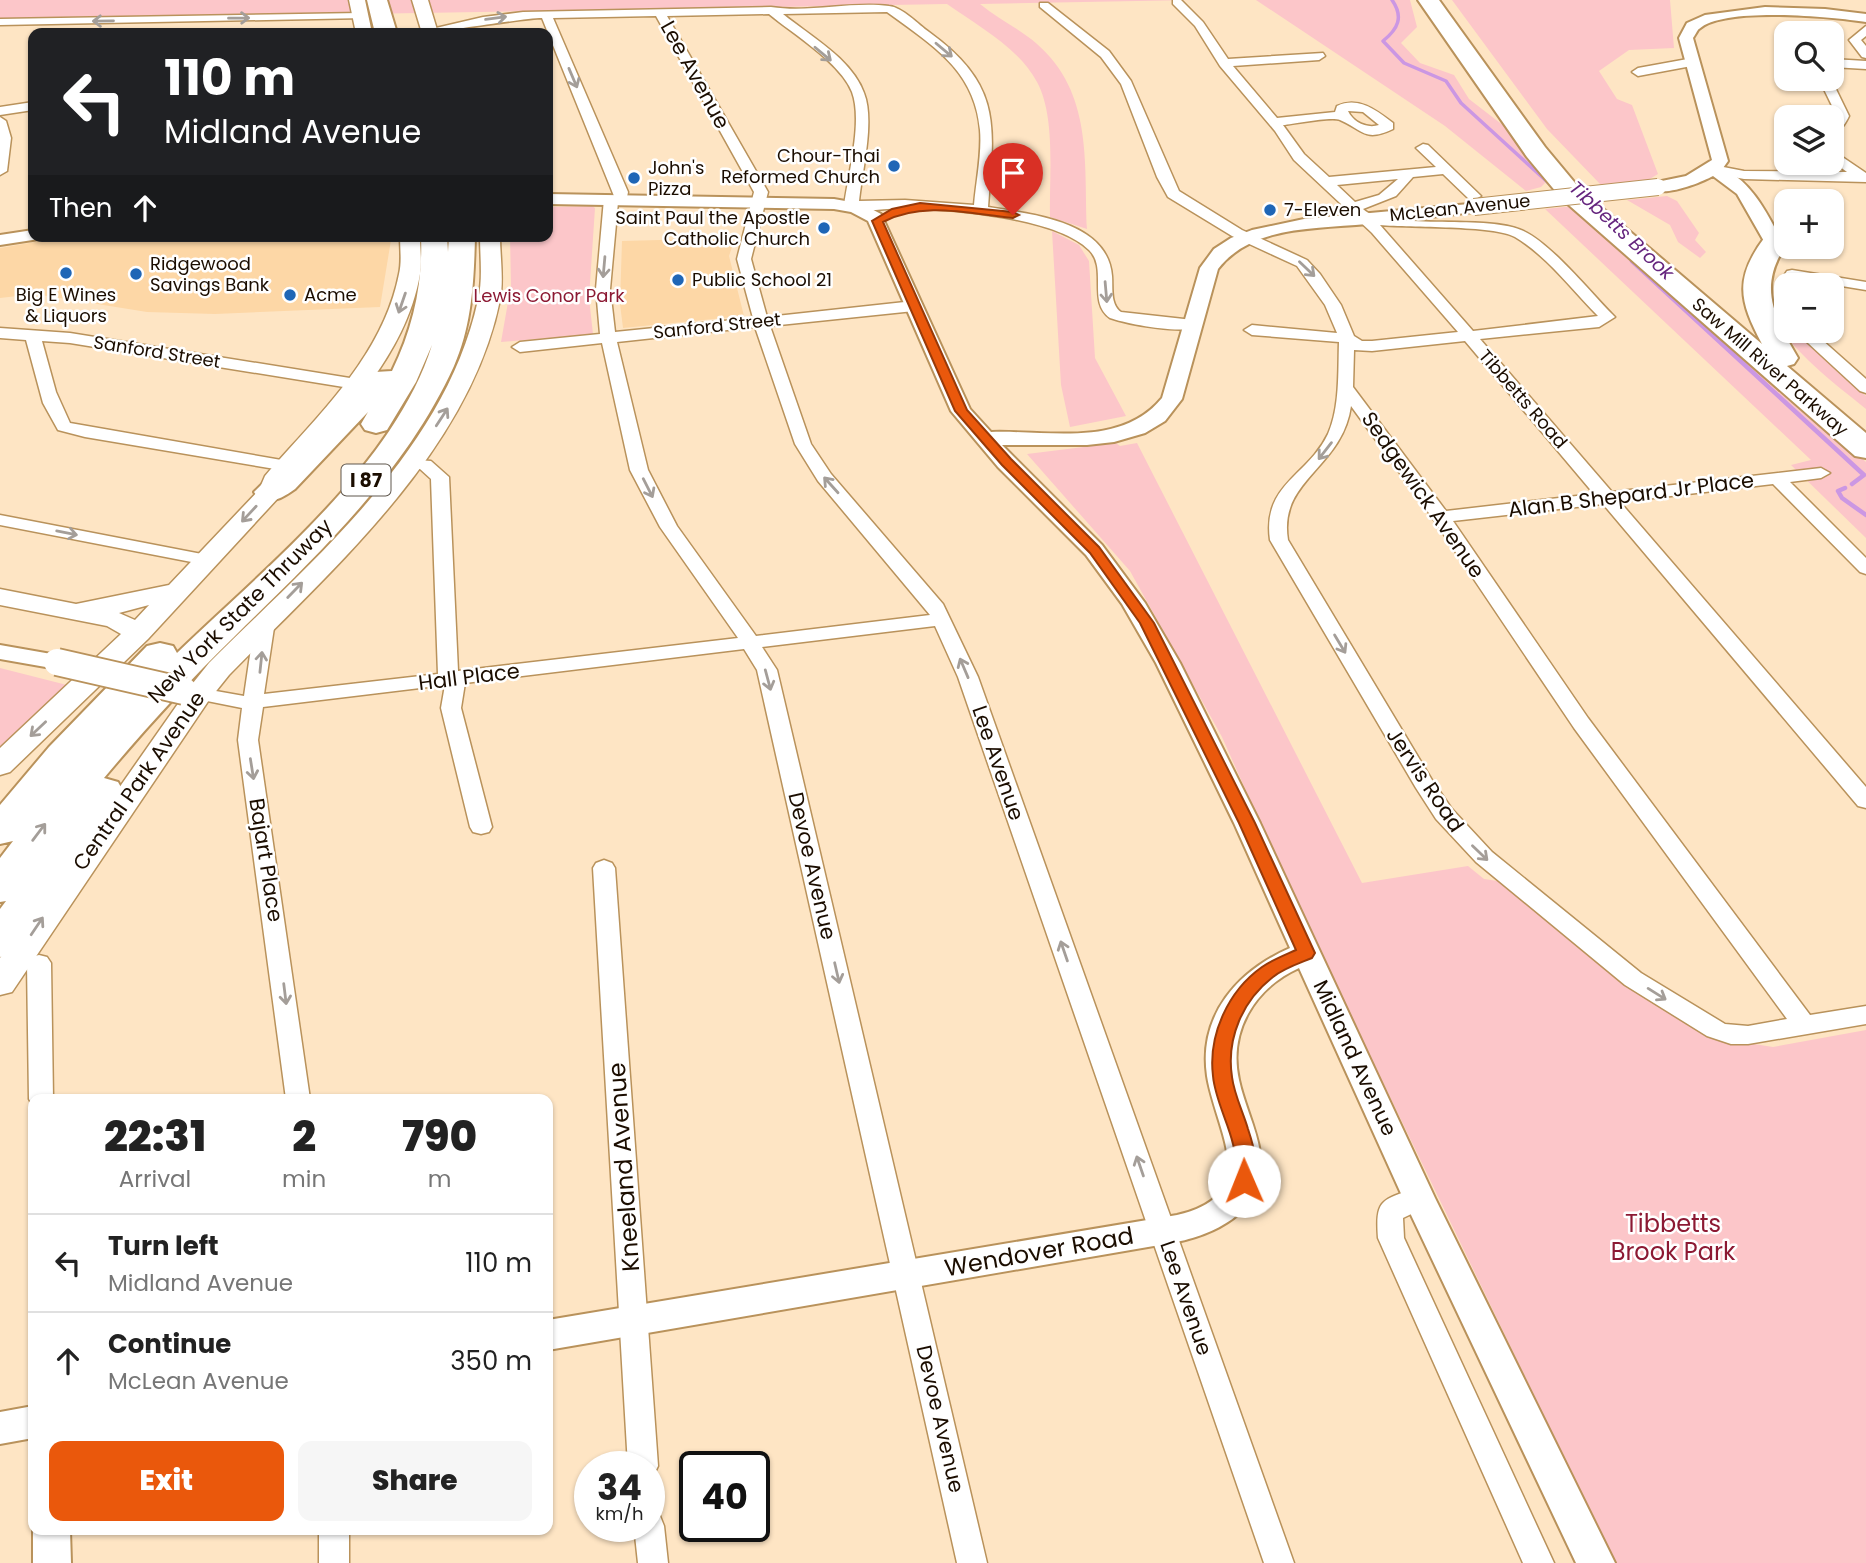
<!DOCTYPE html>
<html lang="en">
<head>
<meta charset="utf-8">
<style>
	body { margin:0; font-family:Poppins,sans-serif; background:#f6f6f6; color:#222; height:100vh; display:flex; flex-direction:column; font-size:26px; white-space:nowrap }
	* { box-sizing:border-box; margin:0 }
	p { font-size:23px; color:#767676 }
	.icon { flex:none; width:38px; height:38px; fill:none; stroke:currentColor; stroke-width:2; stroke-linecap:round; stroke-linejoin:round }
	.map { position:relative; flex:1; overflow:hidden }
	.panel { position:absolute; left:28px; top:1094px; width:525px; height:441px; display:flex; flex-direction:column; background:#fff; border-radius:14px; box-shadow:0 2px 5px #0004 }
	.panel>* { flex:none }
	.top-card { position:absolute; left:28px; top:28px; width:525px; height:214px; border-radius:14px; box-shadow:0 2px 5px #0004; background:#202124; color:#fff; overflow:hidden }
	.tools { position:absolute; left:1774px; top:21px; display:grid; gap:14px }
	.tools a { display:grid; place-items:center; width:70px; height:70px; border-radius:14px; background:#fff; box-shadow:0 2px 5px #0004; font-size:35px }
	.speed { position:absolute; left:574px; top:1451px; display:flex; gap:14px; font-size:35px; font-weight:700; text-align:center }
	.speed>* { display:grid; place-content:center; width:91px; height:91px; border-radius:50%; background:#fff; box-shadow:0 2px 5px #0004; line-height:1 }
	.speed small { font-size:18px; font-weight:400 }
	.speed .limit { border:4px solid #111; border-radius:10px; background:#fff; color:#111 }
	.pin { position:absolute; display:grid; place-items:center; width:60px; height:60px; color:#fff; margin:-72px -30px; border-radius:50% 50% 50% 0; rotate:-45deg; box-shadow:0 0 7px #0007 }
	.pin .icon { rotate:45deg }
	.me { position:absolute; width:77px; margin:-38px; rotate:359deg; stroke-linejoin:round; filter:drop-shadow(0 0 5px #0008) }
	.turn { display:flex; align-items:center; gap:24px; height:147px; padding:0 21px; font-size:32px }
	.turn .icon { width:91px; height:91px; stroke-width:2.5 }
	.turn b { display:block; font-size:49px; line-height:60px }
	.then { display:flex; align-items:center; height:66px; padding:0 21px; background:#0003; gap:14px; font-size:26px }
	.eta { display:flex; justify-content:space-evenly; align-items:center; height:119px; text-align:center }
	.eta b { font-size:42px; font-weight:800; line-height:49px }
	.button { display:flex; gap:14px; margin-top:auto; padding:14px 21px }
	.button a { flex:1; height:80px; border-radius:14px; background:#ea580c; color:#fff; font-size:28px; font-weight:800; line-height:80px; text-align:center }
	.button a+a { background:#f6f6f6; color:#222 }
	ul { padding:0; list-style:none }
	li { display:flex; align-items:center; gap:21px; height:98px; padding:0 21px; border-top:2px solid #e0e0e0 }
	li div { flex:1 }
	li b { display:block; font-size:26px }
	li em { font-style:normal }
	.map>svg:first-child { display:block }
	.built { fill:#fdd7a6 }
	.green { fill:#fcc6c9 }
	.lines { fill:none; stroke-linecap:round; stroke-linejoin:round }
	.stream-far1 { stroke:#cb97e3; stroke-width:3.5 }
	.stream { stroke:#cb97e3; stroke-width:4.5 }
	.minor-casing { stroke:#b9925b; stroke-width:3 }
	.tertiary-casing { stroke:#b9925b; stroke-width:4 }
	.secondary-casing { stroke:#b9925b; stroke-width:3 }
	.motorway-casing { stroke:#b9925b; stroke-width:4 }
	.minor { fill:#fff; fill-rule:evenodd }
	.tertiary { fill:#fff; fill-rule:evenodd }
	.secondary { fill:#fff; fill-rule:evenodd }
	.motorway { fill:#fff; fill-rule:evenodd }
	.tertiary-bridge-far1-casing { stroke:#b9925b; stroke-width:18; stroke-linecap:butt }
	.tertiary-bridge-casing { stroke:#b9925b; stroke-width:30; stroke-linecap:butt }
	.tertiary-bridge-far1 { stroke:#fff; stroke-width:16 }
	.tertiary-bridge { stroke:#fff; stroke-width:26 }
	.oneway { stroke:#a49e99 }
	.route { fill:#ea580c; stroke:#983908; stroke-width:2 }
	.poi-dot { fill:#1f66b6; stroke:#fff; stroke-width:2.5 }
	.labels { text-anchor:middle; stroke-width:5; stroke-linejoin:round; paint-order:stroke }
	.far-poi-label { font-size:18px; fill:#1b0d00; stroke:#fff; text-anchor:start }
	.far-street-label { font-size:18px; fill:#1b0d00; stroke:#fff }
	.far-park-label { font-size:18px; fill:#8c1933; stroke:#fff }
	.far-water-label { font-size:19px; font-style:italic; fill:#65257e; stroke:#fff }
	.shield { fill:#fff; stroke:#5f564c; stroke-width:2 }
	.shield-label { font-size:19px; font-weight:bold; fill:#1b0d00 }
	.street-label { font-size:21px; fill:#1b0d00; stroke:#fff }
	.near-street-label { font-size:24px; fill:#1b0d00; stroke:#fff }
	.near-park-label { font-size:24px; fill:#8c1933; stroke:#fff }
</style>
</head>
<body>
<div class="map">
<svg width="1866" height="1563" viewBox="0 0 1866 1563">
	<rect width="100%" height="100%" fill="#fee5c4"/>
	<path class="built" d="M70,236H390L391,240L380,307L215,314L147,312L35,294L0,298V248Z
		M735,238L729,256L744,316L623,328L620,304L622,241Z"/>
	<path class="green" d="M0,0H1191L980,4C998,19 1020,29 1037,44C1093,93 1084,162 1087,229L1050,217C1049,177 1056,117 1037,82C1019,48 978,26 947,4L0,20Z
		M1256,0H1410L1417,27L1401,43L1420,63L1454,75L1469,99L1504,126L1528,155L1545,183L1541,187L1526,191L1445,126Z
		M1452,0H1670L1674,48L1629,50L1599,71L1617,99L1632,105L1658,174L1648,180L1601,185L1547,129Z
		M1667,196L1677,201L1699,233L1695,240L1706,252L1700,258L1678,242L1670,225L1627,200Z
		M592,206L595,208L589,298L593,334L501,342L511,285L510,236H548V207Z
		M1573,206L1866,462V538L1791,465L1811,460L1545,209Z
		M1052,231L1079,245L1089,261L1095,358L1126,416L1070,427L1061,385Z
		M1779,285L1787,331H1794L1866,396V409C1843,390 1772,338 1773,306C1773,300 1777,291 1779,285Z
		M1116,443L1120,446L1137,443L1362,883L1468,866L1484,879L1504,882L1684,1023L1722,1039L1773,1047L1866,1030V1563H1615L1292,894L1222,737L1130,571L1027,454Z
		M0,668L67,685L0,755Z"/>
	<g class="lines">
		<path class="stream-far1" d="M1392,0C1404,17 1398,29 1383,41L1404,63L1446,81L1461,103L1553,187"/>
		<path class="stream" d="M1632,261L1864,475L1852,484
			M1845,488L1838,491L1842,498L1866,515"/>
		<g class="minor-casing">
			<path id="minor" d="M1173,0H1181L1203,22L1228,59L1323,53L1325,56L1319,60L1233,66L1277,118L1335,112L1337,106C1358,96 1376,110 1393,123V129C1364,143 1362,129 1340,120C1331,116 1295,124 1283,125L1304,154L1329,177L1436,167L1416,148L1423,144L1428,145L1481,196L1474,200L1469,199L1443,174L1413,177L1396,196L1363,209C1386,231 1483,214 1521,230C1549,241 1590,292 1612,314L1615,317L1599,327L1480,339L1612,492L1821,468L1830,473L1821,478L1790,482L1866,558V574L1860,572L1773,484L1620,502L1866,787V808L1858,806L1603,504L1453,521L1588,718L1810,1015L1866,1006V1024L1748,1044H1731L1707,1036L1625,985L1476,862L1436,819L1416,788L1270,540C1262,484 1308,476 1328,434C1340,407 1338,372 1339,342L1252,335L1244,330L1252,325L1337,333L1325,305L1297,266L1232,236L1168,197L1157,177L1121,84L1101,57L1040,7V3H1048L1109,51L1131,81L1179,191L1242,230L1307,260L1320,274L1341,305L1354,336L1362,341H1372L1458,332L1372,233L1294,160L1275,131L1220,66L1195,26L1173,4ZM1348,111L1363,112L1379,125C1367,129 1353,122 1348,111ZM1398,179L1379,195L1355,202L1337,185ZM1380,225C1410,228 1494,225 1515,237C1547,256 1572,290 1598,316L1473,331ZM1465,341L1594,494L1446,511L1353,387L1354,350L1372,351ZM1351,406L1434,520L1574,728L1787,1019L1748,1026L1725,1024L1641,973L1492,852L1452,809L1432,780L1288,540C1278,479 1342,469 1351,406Z
				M771,7C810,13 851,1 889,6C902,7 919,25 929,32C1003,86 994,125 988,207C1031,214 1108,221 1112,276C1113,288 1110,304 1121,312L1193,320L1201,325C1188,336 1127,324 1110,318C1087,302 1108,268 1089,250C1056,217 950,209 905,208C886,208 864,213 846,209L844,206C848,175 863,121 852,92C841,63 793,34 769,14L667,16L768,192L751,259L767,317L914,301L922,306L914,311L770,326L811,444L831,474L943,604L978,677L1294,1563H1264L958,677L935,626L762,647L777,670L987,1563H957L757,670L744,649L465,683L461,708L492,827L489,832L481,834L473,832L470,827L441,708L445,685L263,707L258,740L310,1099H286L238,740L242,708L192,698L189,694L192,690L199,688L244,696L255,621L265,615L275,621L264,694L438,674L431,479L420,469L404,467L401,463L404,459L431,461L449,477L458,671L738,638L660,527L630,470L602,343L520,352L512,347L520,342L600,334L596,289L604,199L606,196H614L542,18C521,18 431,35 423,31L483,17L523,12ZM887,12C932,45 975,70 980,130C982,154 976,181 974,205L905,200L859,201C862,171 875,121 864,93C852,59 810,36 783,14ZM656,16L754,192L737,259L753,318L615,332L610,289L618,202H626L628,192L553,18ZM755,327L795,444L818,481L930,615L756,636L677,526L648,470L617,342Z
				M361,13L365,14V18L0,25V19Z
				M1866,26V36L1861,40L1866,46V58L1862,57L1849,40Z
				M1693,58L1699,62L1697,65L1638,76L1632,72L1638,68Z
				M1832,59L1866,61V69L1832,67Z
				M1819,79H1831L1849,116C1845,124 1842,130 1832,133V123L1837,116Z
				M33,102V110L0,115V107Z
				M0,117L6,121L11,138L7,171L0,175Z
				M1832,150L1866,173V182L1744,179L1708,172L1706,169L1713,165L1744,171L1847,172L1832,161Z
				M1792,270L1866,282V290L1787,277L1785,274L1787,271Z
				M1787,287V308L1779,304L1780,291Z
				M0,328L70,333L356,379L364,384L356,389L70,343L42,341L56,392L70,423L293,462L296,466L287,471L85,437L58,430L43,403L26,340L0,338Z
				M1795,331H1812L1866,379V393L1860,391Z
				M0,515L207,555L216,560L207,565L0,525Z
				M604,860L612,863L615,868L658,1466L653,1476L649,1477V1466H628L593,868L596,863Z
				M39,955L47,957L51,963L53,1099H33V1106L29,1099L27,963L31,957Z
				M1419,1187L1428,1190L1432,1198L1428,1206L1403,1218L1404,1238L1554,1563H1523L1378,1238C1375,1198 1382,1200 1419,1187Z
				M649,1512L660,1516L664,1526L668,1563H638L634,1526H649Z
				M319,1530H349V1563H319Z"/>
		</g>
		<g class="tertiary-casing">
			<path id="tertiary" d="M1765,7L1825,9L1866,14V22C1833,17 1724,6 1699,29C1698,29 1694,37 1693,38L1728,161L1723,168C1754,184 1767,214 1783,243L1774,248L1765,243L1737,194L1713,176C1700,183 1661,199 1649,187L1652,183L1686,176L1712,160L1679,38L1687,23L1705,15Z
				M548,194L834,199L862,204L881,214L970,409L991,432C1049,430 1121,448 1162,398L1200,268L1214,249L1231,238L1252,230L1304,219L1480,203L1483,207L1474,212C1438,216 1403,221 1367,224C1317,229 1252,225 1218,269L1182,399L1165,421L1145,433L1114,442L1087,445H1002L1102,545L1145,603L1180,663L1260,823L1435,1198L1615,1563H1576L1403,1198L1299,968C1255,988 1228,1031 1239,1080C1244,1104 1256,1127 1260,1152C1269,1206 1223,1232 1177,1242L548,1350V1320L1177,1215C1264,1195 1216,1132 1207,1076C1198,1015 1238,971 1290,948L1234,823L1156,663L1122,604L1086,555L998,467L951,411L868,221L851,212L834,209L548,204Z
				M33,230V236H41L39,239L0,245V235Z
				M0,645L57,655L66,657L69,662L66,667L57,669L0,659Z
				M33,1406V1438L0,1444V1412Z
				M33,1527V1530H70L71,1563H33Z"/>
		</g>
		<g class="secondary-casing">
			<path id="secondary" d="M349,0H365L372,33H356Z
				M412,0H428L438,33H422Z
				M400,236H420C420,248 422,262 420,274C406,357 338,421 286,483L279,497L148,639L10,772L0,775V748L121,634L107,626L0,605V589L76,604L169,585L259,490L265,476C318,415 383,356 399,274C402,262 400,249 400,236ZM149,605L135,620L119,613Z
				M480,236H500C500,257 504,280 500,300C469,452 332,569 229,675L209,700L12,992L0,995V958L189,688L209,663C313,559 445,451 478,300C483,280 480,257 480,236Z"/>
		</g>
		<g class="motorway-casing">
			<path id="motorway" d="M367,0H387L397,33H375Z
				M1418,0H1439L1545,147L1580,189L1762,344C1739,301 1734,278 1765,237L1774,235L1783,237L1787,244C1757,286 1774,317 1798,358L1794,364L1787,366L1866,433V458L1855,456L1562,199L1527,157Z
				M421,236H447L448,252L449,236H475C474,281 472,325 454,366C405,474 316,556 234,637C188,682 145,729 104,778L118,782L123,791L15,953L0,957V909L6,901L0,902V858L13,841L0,844V805L49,747L147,646L160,643L173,646L177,653C265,568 395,464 432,345L416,382L387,430L376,433L365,430L361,424L368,412L295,489C282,498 275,503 259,499L254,492L375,372L392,371C413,328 423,284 421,236Z"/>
		</g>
		<use href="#minor" class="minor"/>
		<use href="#tertiary" class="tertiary"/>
		<use href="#secondary" class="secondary"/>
		<use href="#motorway" class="motorway"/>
		<g class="tertiary-bridge-far1-casing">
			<path id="tertiary-bridge-far1" d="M1474,207L1658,187"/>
		</g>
		<g class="tertiary-bridge-casing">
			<path id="tertiary-bridge" d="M57,662L184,691"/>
		</g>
		<use href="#tertiary-bridge-far1" class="tertiary-bridge-far1"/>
		<use href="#tertiary-bridge" class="tertiary-bridge"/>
	</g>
	<defs><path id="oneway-shaft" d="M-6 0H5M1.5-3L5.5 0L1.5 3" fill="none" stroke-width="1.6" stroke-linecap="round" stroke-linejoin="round" transform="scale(1.75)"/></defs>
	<g class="oneway">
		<use href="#oneway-shaft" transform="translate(239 18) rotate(-1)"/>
		<use href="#oneway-shaft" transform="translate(496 18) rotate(-8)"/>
		<use href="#oneway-shaft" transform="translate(103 21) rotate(179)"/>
		<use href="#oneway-shaft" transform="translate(944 50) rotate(40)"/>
		<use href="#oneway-shaft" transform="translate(823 54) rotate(40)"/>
		<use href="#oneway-shaft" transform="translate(573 78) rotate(67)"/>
		<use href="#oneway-shaft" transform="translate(604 267) rotate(95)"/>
		<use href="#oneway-shaft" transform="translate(1307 269) rotate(44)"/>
		<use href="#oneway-shaft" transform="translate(1106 292) rotate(85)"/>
		<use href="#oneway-shaft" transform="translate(402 303) rotate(109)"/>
		<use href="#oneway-shaft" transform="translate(442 417) rotate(-57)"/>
		<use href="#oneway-shaft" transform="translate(1325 451) rotate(128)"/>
		<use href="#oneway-shaft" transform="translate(831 485) rotate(-132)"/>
		<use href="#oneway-shaft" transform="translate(648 488) rotate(63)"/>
		<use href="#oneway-shaft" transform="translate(249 514) rotate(133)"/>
		<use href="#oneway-shaft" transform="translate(67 533) rotate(11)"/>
		<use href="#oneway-shaft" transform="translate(295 590) rotate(-46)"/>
		<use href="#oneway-shaft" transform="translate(1340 644) rotate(59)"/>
		<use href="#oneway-shaft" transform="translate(261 662) rotate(-84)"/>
		<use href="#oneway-shaft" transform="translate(964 668) rotate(-113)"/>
		<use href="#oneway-shaft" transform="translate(768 680) rotate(75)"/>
		<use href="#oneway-shaft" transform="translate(38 729) rotate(137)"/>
		<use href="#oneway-shaft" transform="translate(252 769) rotate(81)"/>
		<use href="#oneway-shaft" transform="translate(39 832) rotate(-53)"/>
		<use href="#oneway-shaft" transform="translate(1480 853) rotate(44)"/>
		<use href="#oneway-shaft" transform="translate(37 926) rotate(-56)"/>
		<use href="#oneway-shaft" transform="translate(1064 951) rotate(-109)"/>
		<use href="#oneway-shaft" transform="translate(837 973) rotate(77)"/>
		<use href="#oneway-shaft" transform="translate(285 994) rotate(83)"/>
		<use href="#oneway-shaft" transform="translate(1657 994) rotate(32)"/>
		<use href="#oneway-shaft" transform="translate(1140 1166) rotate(-109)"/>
	</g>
	<path class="route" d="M920,203L1013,212L1019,215L1013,218C970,214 923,201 883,222L967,410L1011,459L1099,547L1154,623L1255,823L1315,953L1312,958C1300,963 1284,968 1273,977C1243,1000 1226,1038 1232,1077C1234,1094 1243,1112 1248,1129C1254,1147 1260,1168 1251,1186L1244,1189L1237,1186C1232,1177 1237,1157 1233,1144C1228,1122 1215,1099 1213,1076C1208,1035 1228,991 1262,967C1272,960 1285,955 1296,950L1239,823L1140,623L1090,553L1002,465L955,411L872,221L892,209Z"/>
	<g class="poi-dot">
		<circle cx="894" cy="166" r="7"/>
		<circle cx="634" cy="178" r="7"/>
		<circle cx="1270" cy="210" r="7"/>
		<circle cx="824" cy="228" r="7"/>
		<circle cx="66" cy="273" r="7"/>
		<circle cx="136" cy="274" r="7"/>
		<circle cx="678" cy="280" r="7"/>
		<circle cx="290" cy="295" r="7"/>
	</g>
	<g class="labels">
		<g class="far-poi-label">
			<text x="880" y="162" text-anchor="end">Chour-Thai<tspan x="880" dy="21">Reformed Church</tspan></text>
			<text x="648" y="174">John's<tspan x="648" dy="21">Pizza</tspan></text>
			<text x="1284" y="216">7-Eleven</text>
			<text x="810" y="224" text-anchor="end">Saint Paul the Apostle<tspan x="810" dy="21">Catholic Church</tspan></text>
			<text x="150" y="270">Ridgewood<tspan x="150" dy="21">Savings Bank</tspan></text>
			<text x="692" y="286">Public School 21</text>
			<text x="66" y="301" text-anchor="middle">Big E Wines<tspan x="66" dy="21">&amp; Liquors</tspan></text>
			<text x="304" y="301">Acme</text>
		</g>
		<g class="far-street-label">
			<text transform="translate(1460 208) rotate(-6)" y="6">McLean Avenue</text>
			<text transform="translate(717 326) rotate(-6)" y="6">Sanford Street</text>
			<text transform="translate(157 352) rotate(9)" y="6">Sanford Street</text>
			<text transform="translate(1770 367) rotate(41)" y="6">Saw Mill River Parkway</text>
			<text transform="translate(1523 399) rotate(49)" y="6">Tibbetts Road</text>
		</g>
		<g class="far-park-label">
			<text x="549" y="302">Lewis Conor Park</text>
		</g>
		<g class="far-water-label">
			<text transform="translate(1622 230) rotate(43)" y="7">Tibbetts Brook</text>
		</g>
		<rect class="shield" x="341.5" y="464.5" width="49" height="31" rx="5"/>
		<g class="shield-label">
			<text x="366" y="487">I 87</text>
		</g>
		<g class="street-label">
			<text transform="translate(695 75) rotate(61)" y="7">Lee Avenue</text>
			<text transform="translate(1423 495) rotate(55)" y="7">Sedgewick Avenue</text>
			<text transform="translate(1631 495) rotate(-7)" y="7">Alan B Shepard Jr Place</text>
			<text transform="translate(240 611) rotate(-45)" y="7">New York State Thruway</text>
			<text transform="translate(469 677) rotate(-7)" y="7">Hall Place</text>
			<text transform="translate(998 763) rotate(71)" y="7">Lee Avenue</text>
			<text transform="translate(1425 780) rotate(56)" y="7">Jervis Road</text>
			<text transform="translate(139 781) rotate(-55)" y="7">Central Park Avenue</text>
			<text transform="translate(266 860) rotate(81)" y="7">Bajart Place</text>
			<text transform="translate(812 866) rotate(77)" y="7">Devoe Avenue</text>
			<text transform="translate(1355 1058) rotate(65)" y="7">Midland Avenue</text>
			<text transform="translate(1186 1298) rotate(71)" y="7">Lee Avenue</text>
			<text transform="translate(940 1419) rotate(77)" y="7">Devoe Avenue</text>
		</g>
		<g class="near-street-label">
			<text transform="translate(624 1167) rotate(-94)" y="8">Kneeland Avenue</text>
			<text transform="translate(1039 1252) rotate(-10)" y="8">Wendover Road</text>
		</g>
		<g class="near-park-label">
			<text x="1673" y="1232">Tibbetts<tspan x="1673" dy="28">Brook Park</tspan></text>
		</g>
	</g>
</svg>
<div class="tools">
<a><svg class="icon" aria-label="search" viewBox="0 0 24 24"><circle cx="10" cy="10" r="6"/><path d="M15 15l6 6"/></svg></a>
<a><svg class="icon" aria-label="layers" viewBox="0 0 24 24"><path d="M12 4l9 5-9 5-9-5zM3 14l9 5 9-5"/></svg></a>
<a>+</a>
<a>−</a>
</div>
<div class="speed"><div>34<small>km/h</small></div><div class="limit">40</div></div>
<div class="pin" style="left:1013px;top:215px;background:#d93025"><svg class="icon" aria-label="arrive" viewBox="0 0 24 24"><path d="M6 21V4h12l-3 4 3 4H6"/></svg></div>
<svg class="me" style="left:1244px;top:1181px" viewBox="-20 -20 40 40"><circle r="19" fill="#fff"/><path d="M0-13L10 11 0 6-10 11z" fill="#ea580c"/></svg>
<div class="top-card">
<div class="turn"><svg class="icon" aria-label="left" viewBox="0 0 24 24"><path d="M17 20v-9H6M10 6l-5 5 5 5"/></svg><div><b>110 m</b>Midland Avenue</div></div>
<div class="then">Then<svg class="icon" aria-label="ahead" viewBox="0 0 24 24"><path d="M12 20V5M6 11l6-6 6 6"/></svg></div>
</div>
<section class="panel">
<div class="eta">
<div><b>22:31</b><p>Arrival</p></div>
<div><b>2</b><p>min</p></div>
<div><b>790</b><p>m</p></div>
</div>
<ul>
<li><svg class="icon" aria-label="left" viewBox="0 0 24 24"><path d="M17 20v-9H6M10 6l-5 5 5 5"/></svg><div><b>Turn left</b><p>Midland Avenue</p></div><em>110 m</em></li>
<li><svg class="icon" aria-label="ahead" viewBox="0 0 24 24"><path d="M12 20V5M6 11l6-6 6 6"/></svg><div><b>Continue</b><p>McLean Avenue</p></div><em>350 m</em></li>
</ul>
<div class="button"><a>Exit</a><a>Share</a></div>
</section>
</div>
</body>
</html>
